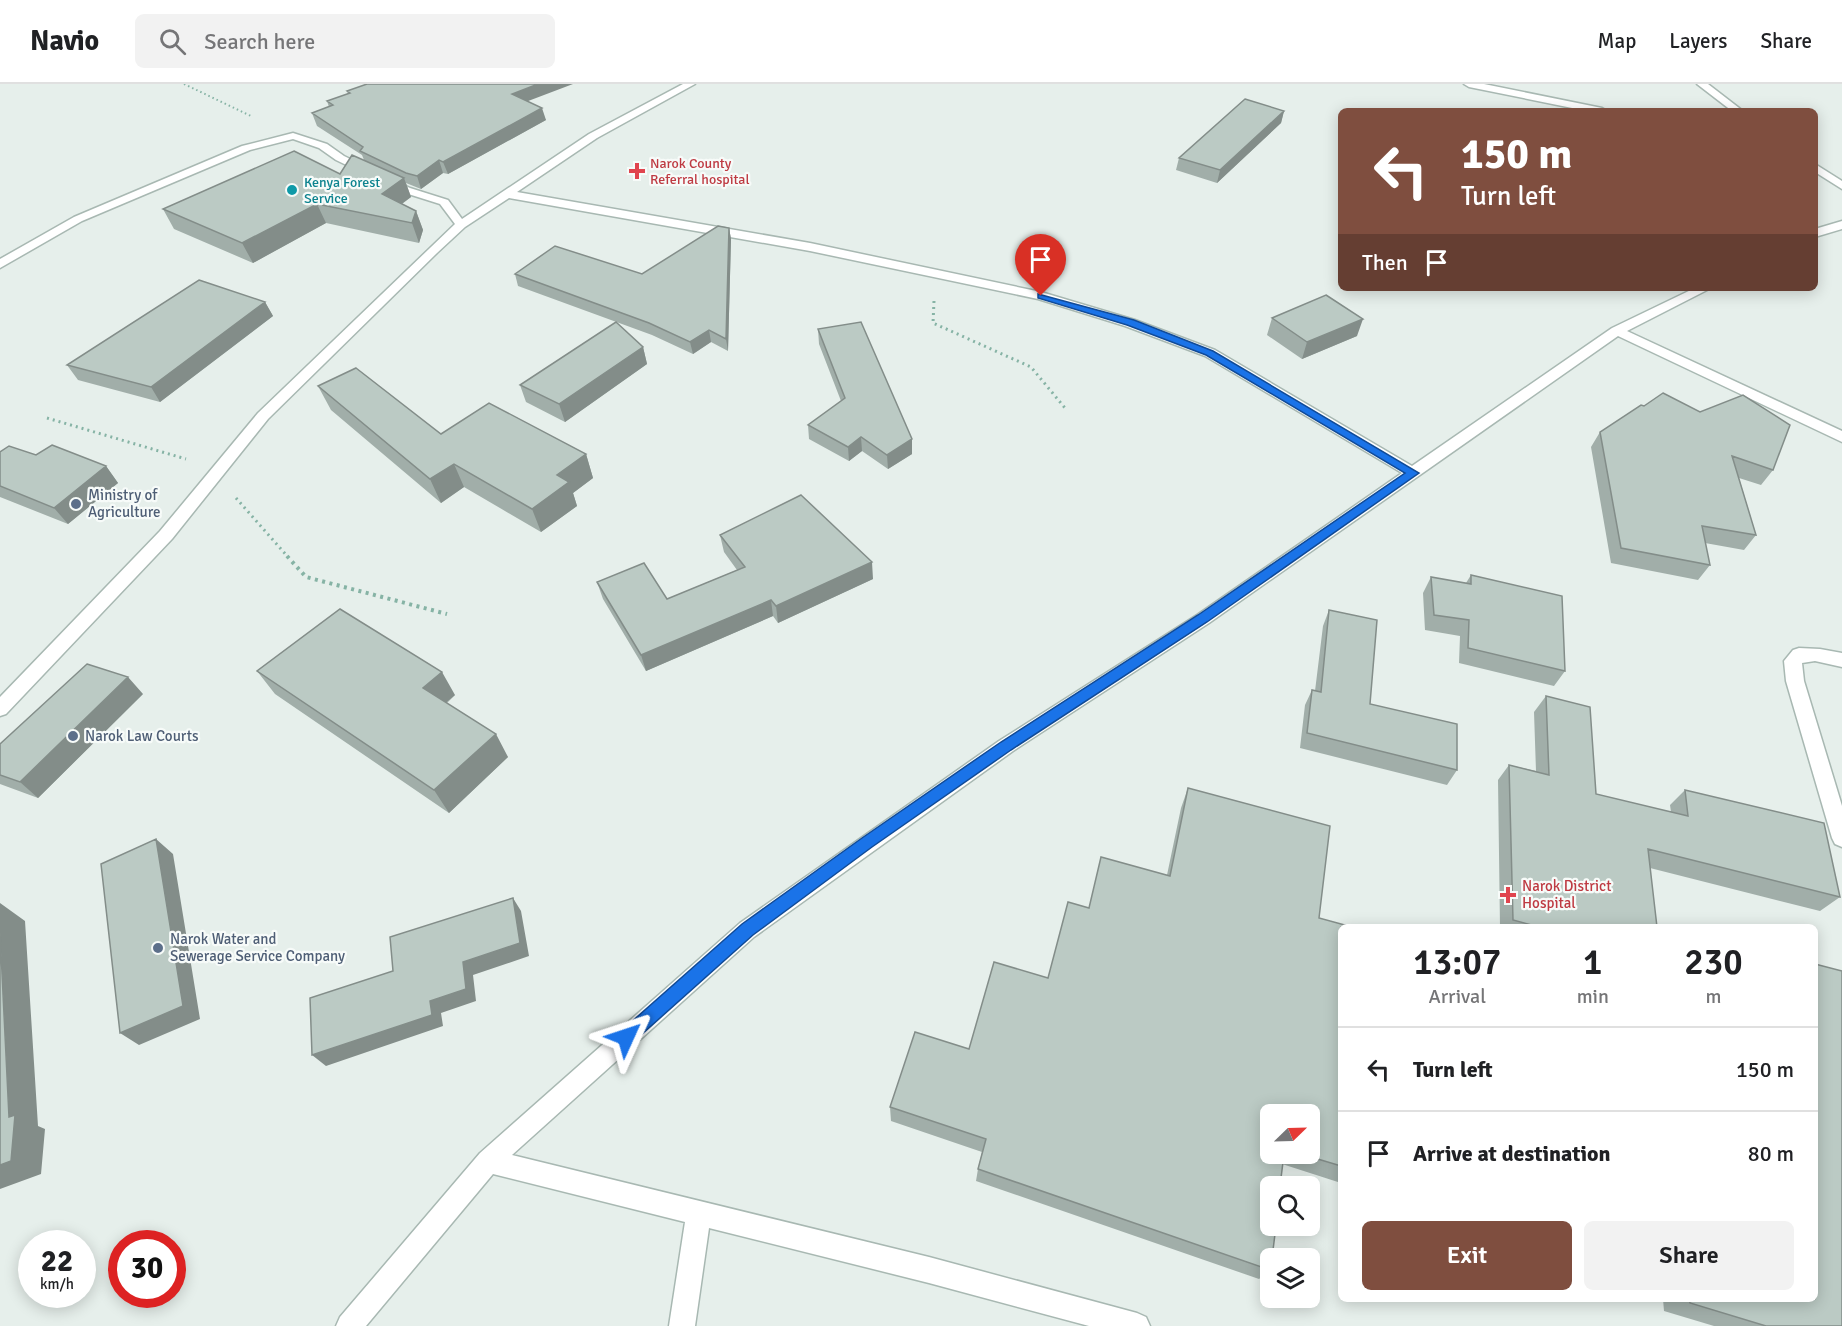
<!DOCTYPE html>
<html lang="en">
<head>
<meta charset="utf-8">
<style>
	body { margin:0; font-family:Signika,sans-serif; background:#f2f2f2; color:#202124; height:100vh; display:flex; flex-direction:column; font-size:22px; white-space:nowrap }
	* { box-sizing:border-box; margin:0 }
	p { font-size:20px; color:#757577 }
	.icon { flex:none; width:33px; height:33px; fill:none; stroke:currentColor; stroke-width:2; stroke-linecap:round; stroke-linejoin:round }
	.map { position:relative; flex:1; overflow:hidden }
	.details { position:absolute; left:1338px; top:840px; width:480px; height:378px; display:flex; flex-direction:column; background:#fff; border-radius:9px; box-shadow:0 3px 15px #0003 }
	.details>* { flex:none }
	.banner { position:absolute; left:1338px; top:24px; width:480px; height:183px; border-radius:9px; box-shadow:0 3px 15px #0003; background:#7f4e3f; color:#fff; overflow:hidden }
	.needle { width:39px; rotate:67deg }
	.buttons { position:absolute; left:1260px; top:1020px; display:grid; gap:12px }
	.buttons a { display:grid; place-items:center; width:60px; height:60px; border-radius:9px; background:#fff; box-shadow:0 3px 15px #0003; font-size:30px }
	.speed { position:absolute; left:18px; top:1146px; display:flex; gap:12px; font-size:30px; font-weight:700; text-align:center }
	.speed>* { display:grid; place-content:center; width:78px; height:78px; border-radius:50%; background:#fff; box-shadow:0 3px 15px #0003; line-height:1 }
	.speed small { font-size:15px; font-weight:400 }
	.speed .limit { border:9px solid #d22; background:#fff; color:#111 }
	.pin { position:absolute; display:grid; place-items:center; width:51px; height:51px; color:#fff; margin:-62px -26px; border-radius:50% 50% 50% 0; rotate:-45deg; box-shadow:0 0 6px #0007 }
	.pin .icon { rotate:45deg }
	.me { position:absolute; width:66px; margin:-33px; rotate:48deg; stroke-linejoin:round; filter:drop-shadow(0 0 4px #0008) }
	.turn { display:flex; align-items:center; gap:21px; height:126px; padding:0 24px; font-size:27px }
	.turn .icon { width:78px; height:78px; stroke-width:2.5 }
	.turn b { display:block; font-size:42px; line-height:51px }
	.then { display:flex; align-items:center; height:57px; padding:0 24px; background:#0003; gap:12px; font-size:22px }
	.eta { display:flex; justify-content:space-evenly; align-items:center; height:102px; text-align:center }
	.eta b { font-size:36px; font-weight:600; line-height:42px }
	.action { display:flex; gap:12px; margin-top:auto; padding:12px 24px }
	.action a { flex:1; height:69px; border-radius:9px; background:#7f4e3f; color:#fff; font-size:24px; font-weight:600; line-height:69px; text-align:center }
	.action a+a { background:#f2f2f2; color:#202124 }
	ul { padding:0; list-style:none }
	li { display:flex; align-items:center; gap:18px; height:84px; padding:0 24px; border-top:2px solid #e0e0e0 }
	li div { flex:1 }
	li b { display:block; font-size:22px }
	li em { font-style:normal }
	header { display:flex; align-items:center; gap:36px; box-sizing:border-box; height:84px; padding:0 30px; background:#fff; border-bottom:2px solid #e0e0e0 }
	header strong { font-size:28px }
	nav { display:flex; gap:33px; margin-inline-start:auto; font-size:21px }
	.search { width:420px; height:54px; background:#f2f2f2; display:flex; align-items:center; gap:15px; box-sizing:border-box; padding:0 21px; border-radius:9px; color:#757577; font-size:22px }
	.map>svg:first-child { display:block }
	.lines { fill:none; stroke-linecap:round; stroke-linejoin:round }
	.minor-casing { stroke:#a8b8b2; stroke-width:3 }
	.path-far2 { stroke:#86b3a5; stroke-width:2; stroke-dasharray:1.5 3; stroke-linecap:butt }
	.path-far1 { stroke:#86b3a5; stroke-width:3; stroke-dasharray:2 4; stroke-linecap:butt }
	.path { stroke:#86b3a5; stroke-width:4; stroke-dasharray:3 4.5; stroke-linecap:butt }
	.minor { fill:#fff; fill-rule:evenodd }
	.wall { fill:#a1aea9; fill-rule:evenodd }
	.shaded-wall { fill:#838d89 }
	.building { fill:#bbcac4; stroke:#838d89; stroke-width:1.5 }
	.route { fill:#1a73e8; stroke:#114b97; stroke-width:1.5 }
	.health-dot { fill:#e0444e; stroke:#f7fbf9; stroke-width:2 }
	.culture-dot { fill:#0f9aa8; stroke:#f7fbf9; stroke-width:2 }
	.service-dot { fill:#5c6f8a; stroke:#f7fbf9; stroke-width:2 }
	.labels { text-anchor:middle; stroke-width:4.5; stroke-linejoin:round; paint-order:stroke }
	.far-health-label { font-size:14px; fill:#be3a42; stroke:#f7fbf9; text-anchor:start }
	.far-culture-label { font-size:14px; fill:#0d838f; stroke:#f7fbf9; text-anchor:start }
	.service-label { font-size:15px; fill:#4e5e75; stroke:#f7fbf9; text-anchor:start }
	.health-label { font-size:15px; fill:#be3a42; stroke:#f7fbf9; text-anchor:start }
</style>
</head>
<body>
<header>
<strong>Navio</strong>
<div class="search"><svg class="icon" aria-label="search" viewBox="0 0 24 24"><circle cx="10" cy="10" r="6"/><path d="M15 15l6 6"/></svg>Search here</div>
<nav><a>Map</a><a>Layers</a><a>Share</a></nav>
</header>
<div class="map">
<svg width="1842" height="1242" viewBox="0 0 1842 1242">
	<rect width="100%" height="100%" fill="#e6efeb"/>
	<g class="lines">
		<g class="minor-casing">
			<path id="minor" d="M683,0H695L597,54L517,108L810,159L1041,208L1135,236L1215,266L1412,382L1612,244L1695,204H1711L1627,247L1842,347V358L1618,252L1209,539L1013,667L754,853L512,1071L929,1173L1137,1229L1146,1233L1150,1242H1089L929,1199L709,1144L695,1242H669L685,1138L493,1090L366,1242H336L340,1233L480,1069L740,839L999,657L1197,531L1402,389L1205,272L1125,242L1038,215L810,167L509,114L465,143L437,169L268,335L172,455L6,630L0,632V613L160,447L258,329L455,140L440,120L402,108L336,76L319,64L293,55L250,66L82,137L0,184V175L74,133L242,62L293,49L327,60L344,72L410,104L448,116L462,135L589,50Z
				M1464,0H1484L1602,24L1607,27H1587L1469,3Z
				M1697,0H1708L1743,27H1732Z
				M1815,80L1842,97V105L1815,88Z
				M1842,137V145L1815,153V145Z
				M1799,564L1820,565L1842,569V583L1815,577L1802,579L1804,597L1842,722V763L1835,760L1832,754L1786,597L1784,577L1793,566Z"/>
		</g>
		<path class="path-far2" d="M184,0L253,33"/>
		<path class="path-far1" d="M934,217L933,239L1031,283L1065,324
			M47,334L186,375
			M236,414L288,473"/>
		<path class="path" d="M287,472L306,493L447,530"/>
		<use href="#minor" class="minor"/>
	</g>
	<path class="wall" d="M347,7L528,17L546,36L448,90L443,89L421,105L406,99L411,113L402,120L416,127L423,146L419,159L326,139L253,179L174,145L163,125L340,90L364,76L362,71L317,42L312,29L329,23L327,17L348,10Z
		M1284,27L1281,39L1217,99L1176,86L1179,74Z
		M729,144L731,155L728,267L711,258L693,270L652,251L518,202L515,190H642Z
		M265,218L273,232L160,318L78,296L67,281Z
		M1272,234L1357,252L1302,275L1267,251Z
		M818,245L912,355V370L888,385L862,367L849,377L809,355L808,341L841,317L819,260Z
		M643,263L647,280L565,338L526,318L520,301Z
		M318,302L441,350L586,370L593,394L573,409L577,422L541,448L464,403L441,419L331,326Z
		M1644,322L1773,386L1761,401L1739,394L1756,451L1744,466L1705,459L1710,481L1698,496L1611,479L1591,363L1600,348Z
		M0,368L36,371L106,382L118,399L68,440L0,413Z
		M720,451L873,495L778,539L773,532L646,587L603,515L597,498L667,515L737,486L724,468Z
		M1471,491L1565,587L1554,602L1459,579L1460,552L1425,546L1423,509L1431,493L1466,499Z
		M1329,526L1370,620L1457,686L1447,701L1300,664L1305,621L1312,606L1315,607L1323,542Z
		M257,587L455,611L447,619L508,673L449,729L275,610Z
		M143,610L38,714L0,700V660Z
		M1546,612L1596,710L1671,728L1670,721L1685,706L1840,813L1820,827L1650,784L1657,843H1500L1498,696L1509,681L1536,687L1534,628Z
		M1188,704L1319,834L1341,843V1099L1282,1080L1270,1186L1259,1195L976,1097L978,1085L982,1068L891,1037L890,1023L969,965L1048,894L1088,824L1167,791L1181,724ZM1310,1030V1070H1270Z
		M1663,1215H1815L1842,1242H1714L1664,1227Z"/>
	<path class="shaded-wall" d="M538,0H573L515,22L512,10Z
		M542,24L546,36L448,90L443,78Z
		M1284,27L1281,39L1217,99L1220,86Z
		M439,76L443,89L421,105L417,92Z
		M404,94L411,113L389,129L382,110Z
		M317,120L326,139L253,179L242,159Z
		M416,127L423,146L419,159L412,139Z
		M729,144L731,155L728,267L726,255Z
		M265,218L273,232L160,318L151,303Z
		M1363,235L1357,252L1302,275L1307,258Z
		M709,246L711,258L693,270L690,258Z
		M643,263L647,280L565,338L559,320Z
		M861,353L862,367L849,377L848,363Z
		M912,355V370L888,385L887,371Z
		M586,370L593,394L573,409L577,422L541,448L532,425L557,391Z
		M454,380L464,403L441,419L430,395Z
		M106,382L118,399L68,440L54,424Z
		M872,478L873,495L778,539L776,522Z
		M771,516L773,532L646,587L641,571Z
		M442,588L455,611L436,627L423,604Z
		M128,593L143,610L38,714L20,698Z
		M496,650L508,673L449,729L434,706Z
		M156,755L173,770L200,935L139,961L120,949Z
		M513,814L521,827L529,872L473,891L476,917L441,929L443,942L326,982L312,971L430,917L463,878Z
		M0,819L25,837L38,1042L45,1045L41,1090L0,1105V1081L9,1033L0,848Z"/>
	<path class="building" d="M367,0H538L512,10L542,24L443,78L439,76L417,92L406,89L360,67L363,63L312,29L333,21L327,17L350,9L347,7Z
		M1245,15L1284,27L1220,86L1179,74Z
		M294,67L340,90L352,71L404,94L382,110L416,127L412,139L317,120L242,159L163,125Z
		M718,142L729,144L726,255L709,246L690,258L649,239L515,190L555,162L642,190Z
		M199,196L265,218L151,303L67,281Z
		M1326,211L1363,235L1307,258L1272,234Z
		M616,238L643,263L559,320L520,301Z
		M861,238L912,355L887,371L861,353L848,363L808,341L845,314L818,245Z
		M356,284L441,350L489,319L586,370L557,391L569,398L532,425L454,380L430,395L318,302Z
		M1663,309L1700,328L1743,311L1790,341L1773,386L1732,372L1756,451L1702,442L1710,481L1621,464L1600,348L1641,321L1644,322Z
		M52,361L106,382L54,424L0,402V368L9,362L36,371Z
		M801,411L872,478L776,522L771,516L641,571L597,498L644,479L667,515L745,483L720,451Z
		M1471,491L1562,512L1565,587L1468,564L1469,536L1434,531L1431,493L1471,500Z
		M340,525L442,588L423,604L496,650L434,706L257,587Z
		M1329,526L1377,536L1370,620L1457,640V686L1307,649L1312,606L1321,608Z
		M87,580L128,593L20,698L0,691V660Z
		M1546,612L1590,623L1596,710L1688,732L1685,706L1824,739L1840,813L1648,765L1657,843H1539L1513,836L1509,681L1549,691Z
		M1188,704L1330,742L1319,834L1352,843H1341V1082L1301,1070H1310V1030H1270V1070H1284L1280,1102H1270V1142H1276L1272,1174H1270V1186L978,1085L986,1055L890,1023L915,948L969,965L994,878L1048,894L1068,818L1089,824L1101,773L1170,792Z
		M156,755L183,922L120,949L101,780Z
		M513,814L520,859L463,878L466,905L430,917L432,931L312,971L310,914L393,887L390,853Z
		M0,848L9,1033L15,1031L11,1077L0,1081Z
		M1815,880L1842,887V1242H1766L1690,1219L1689,1215H1815Z"/>
	<path class="route" d="M1038,210L1134,236L1213,267L1419,389L1207,538L1011,666L872,763L753,851L632,959L626,962L620,959L618,953L620,948L742,840L862,754L1001,658L1198,531L1405,389L1206,271L1127,241L1038,214Z"/>
	<g class="health-dot">
		<path d="M634 78h6v6h6v6h-6v6h-6v-6h-6v-6h6z"/>
		<path d="M1505 802h6v6h6v6h-6v6h-6v-6h-6v-6h6z"/>
	</g>
	<circle class="culture-dot" cx="292" cy="106" r="6"/>
	<g class="service-dot">
		<circle cx="76" cy="420" r="6"/>
		<circle cx="73" cy="652" r="6"/>
		<circle cx="158" cy="864" r="6"/>
	</g>
	<g class="labels">
		<g class="far-health-label">
			<text x="650" y="84">Narok County<tspan x="650" dy="16">Referral hospital</tspan></text>
		</g>
		<g class="far-culture-label">
			<text x="304" y="103">Kenya Forest<tspan x="304" dy="16">Service</tspan></text>
		</g>
		<g class="service-label">
			<text x="88" y="416">Ministry of<tspan x="88" dy="17">Agriculture</tspan></text>
			<text x="85" y="657">Narok Law Courts</text>
			<text x="170" y="860">Narok Water and<tspan x="170" dy="17">Sewerage Service Company</tspan></text>
		</g>
		<g class="health-label">
			<text x="1522" y="807">Narok District<tspan x="1522" dy="17">Hospital</tspan></text>
		</g>
	</g>
</svg>
<div class="buttons">
<a><svg class="needle" viewBox="-14 -14 28 28"><path d="M0-13l5 13h-10z" fill="#e53935"/><path d="M0 13l5-13h-10z" fill="#757577"/></svg></a>
<a><svg class="icon" aria-label="search" viewBox="0 0 24 24"><circle cx="10" cy="10" r="6"/><path d="M15 15l6 6"/></svg></a>
<a><svg class="icon" aria-label="layers" viewBox="0 0 24 24"><path d="M12 4l9 5-9 5-9-5zM3 14l9 5 9-5"/></svg></a>
</div>
<div class="speed"><div>22<small>km/h</small></div><div class="limit">30</div></div>
<div class="pin" style="left:1041px;top:212px;background:#d93025"><svg class="icon" aria-label="arrive" viewBox="0 0 24 24"><path d="M6 21V4h12l-3 4 3 4H6"/></svg></div>
<svg class="me" style="left:626px;top:953px" viewBox="-20 -20 40 40"><path d="M0-17L14 15 0 8-14 15z" fill="#1a73e8" stroke="#fff" stroke-width="4"/></svg>
<div class="banner">
<div class="turn"><svg class="icon" aria-label="left" viewBox="0 0 24 24"><path d="M17 20v-9H6M10 6l-5 5 5 5"/></svg><div><b>150 m</b>Turn left</div></div>
<div class="then">Then<svg class="icon" aria-label="arrive" viewBox="0 0 24 24"><path d="M6 21V4h12l-3 4 3 4H6"/></svg></div>
</div>
<section class="details">
<div class="eta">
<div><b>13:07</b><p>Arrival</p></div>
<div><b>1</b><p>min</p></div>
<div><b>230</b><p>m</p></div>
</div>
<ul>
<li><svg class="icon" aria-label="left" viewBox="0 0 24 24"><path d="M17 20v-9H6M10 6l-5 5 5 5"/></svg><div><b>Turn left</b></div><em>150 m</em></li>
<li><svg class="icon" aria-label="arrive" viewBox="0 0 24 24"><path d="M6 21V4h12l-3 4 3 4H6"/></svg><div><b>Arrive at destination</b></div><em>80 m</em></li>
</ul>
<div class="action"><a>Exit</a><a>Share</a></div>
</section>
</div>
</body>
</html>
